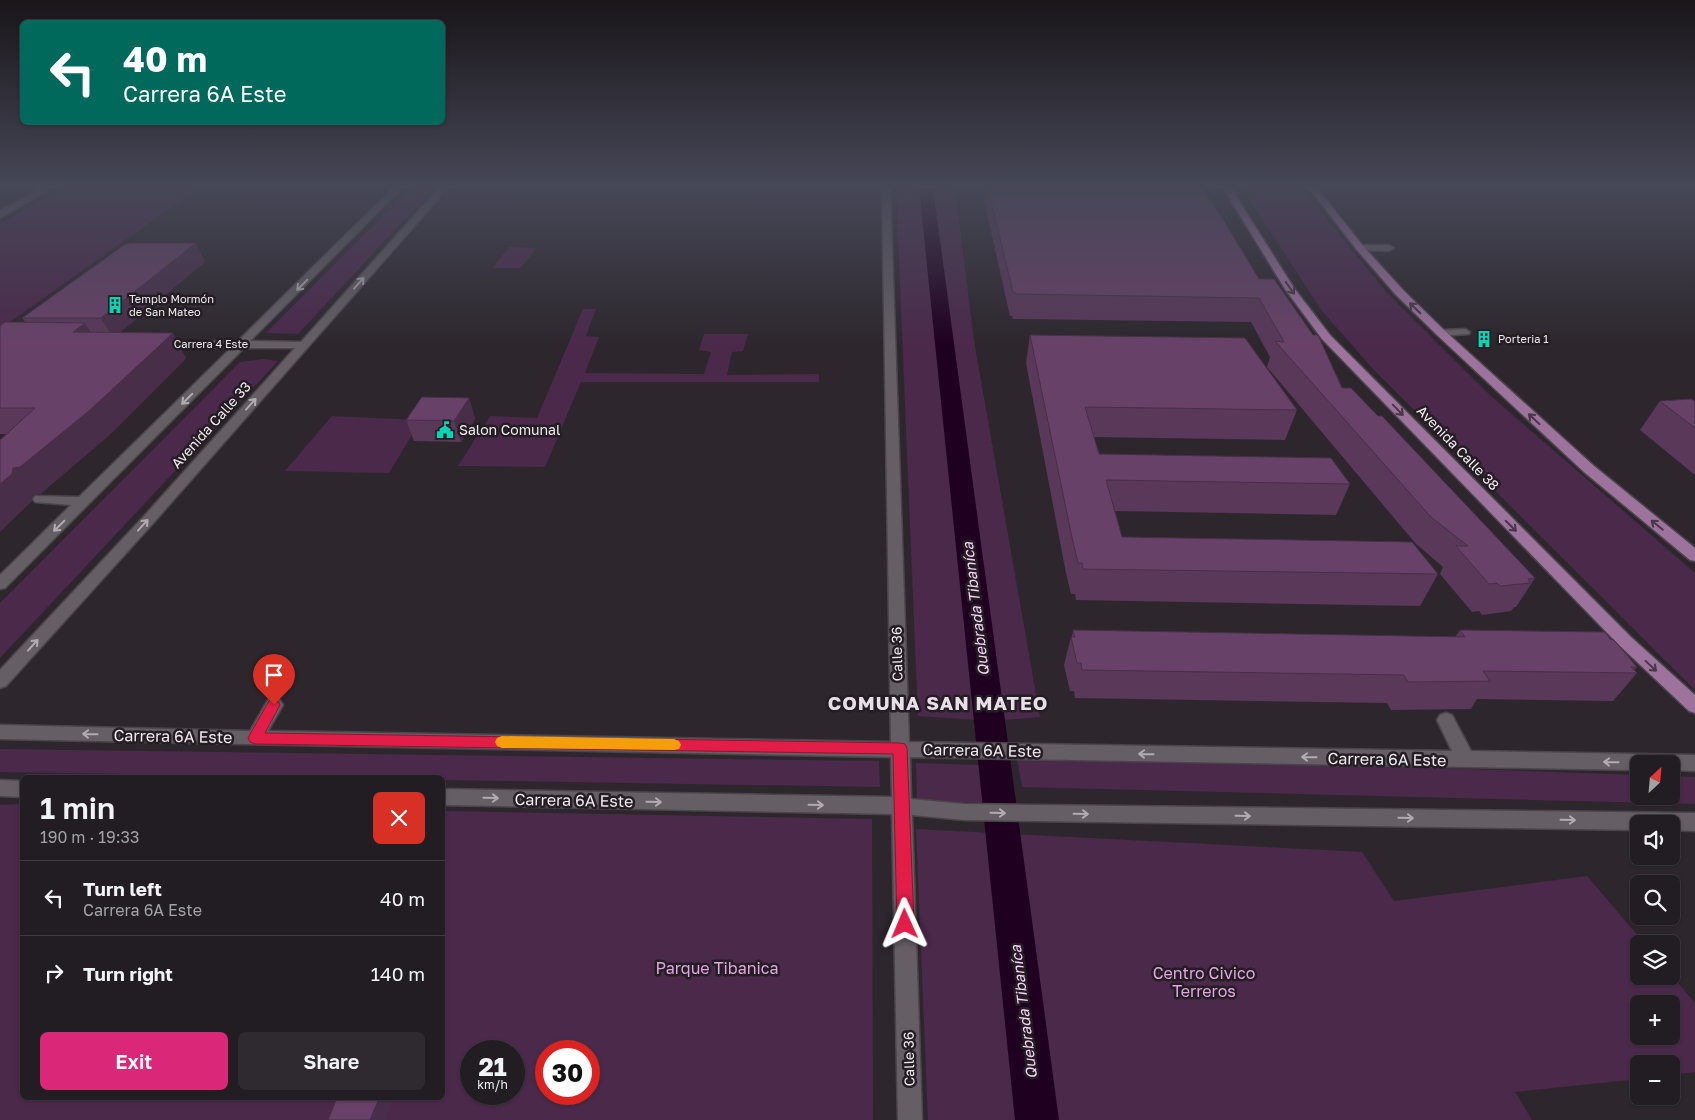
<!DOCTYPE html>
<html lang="en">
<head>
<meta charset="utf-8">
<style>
	body { margin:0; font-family:"Golos Text",sans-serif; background:#2e2a2f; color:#f1f3f6; height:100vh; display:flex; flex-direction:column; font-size:19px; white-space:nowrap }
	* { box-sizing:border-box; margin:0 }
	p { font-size:16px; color:#a2a2a5 }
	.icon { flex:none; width:28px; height:28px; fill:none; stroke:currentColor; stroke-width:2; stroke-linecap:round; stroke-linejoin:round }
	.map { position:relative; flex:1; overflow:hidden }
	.details { position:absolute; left:20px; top:775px; width:425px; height:325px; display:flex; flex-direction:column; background:#221d22; border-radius:8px; box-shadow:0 1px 4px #0004,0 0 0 1px #3f3b40 }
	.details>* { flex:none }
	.banner { position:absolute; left:20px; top:20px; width:425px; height:105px; border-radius:8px; box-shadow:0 1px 4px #0004,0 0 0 1px #3f3b40; background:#00695c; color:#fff; overflow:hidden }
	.needle { width:32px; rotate:26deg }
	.controls { position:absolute; left:1630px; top:755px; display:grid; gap:10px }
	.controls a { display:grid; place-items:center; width:50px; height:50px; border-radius:8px; background:#221d22; box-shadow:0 1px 4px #0004,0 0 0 1px #3f3b40; font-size:25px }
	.speed { position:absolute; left:460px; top:1040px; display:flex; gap:10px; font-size:25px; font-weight:700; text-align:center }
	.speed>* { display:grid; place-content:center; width:65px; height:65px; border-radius:50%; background:#221d22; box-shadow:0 1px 4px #0004,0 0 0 1px #3f3b40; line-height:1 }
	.speed small { font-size:12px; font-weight:400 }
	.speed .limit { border:8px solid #d22; background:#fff; color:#111 }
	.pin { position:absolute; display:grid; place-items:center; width:42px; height:42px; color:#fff; margin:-51px -21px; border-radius:50% 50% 50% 0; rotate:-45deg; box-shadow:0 0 5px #0007 }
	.pin .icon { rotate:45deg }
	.me { position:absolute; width:55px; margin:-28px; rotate:359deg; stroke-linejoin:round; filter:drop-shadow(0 0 4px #0008) }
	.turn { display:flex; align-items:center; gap:18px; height:105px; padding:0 20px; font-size:22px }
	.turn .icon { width:65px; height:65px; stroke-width:2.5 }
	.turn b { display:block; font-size:35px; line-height:42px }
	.round { display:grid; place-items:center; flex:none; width:52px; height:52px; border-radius:8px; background:#2e2a2f }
	.head { display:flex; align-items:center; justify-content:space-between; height:85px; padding:0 20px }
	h1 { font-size:30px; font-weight:600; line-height:38px }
	.primary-button { display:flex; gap:10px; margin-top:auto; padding:10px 20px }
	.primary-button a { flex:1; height:58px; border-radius:8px; background:#db2777; color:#fff; font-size:20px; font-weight:600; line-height:58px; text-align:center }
	.primary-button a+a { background:#2e2a2f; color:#f1f3f6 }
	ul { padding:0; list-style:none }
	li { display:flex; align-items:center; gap:15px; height:75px; padding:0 20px; border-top:1px solid #3f3b40 }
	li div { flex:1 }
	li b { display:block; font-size:19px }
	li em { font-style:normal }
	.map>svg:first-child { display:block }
	.green { fill:#4b294b; fill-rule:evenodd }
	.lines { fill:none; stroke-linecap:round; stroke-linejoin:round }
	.canal { fill:#200021; fill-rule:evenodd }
	.minor-casing { stroke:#4a454a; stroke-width:3 }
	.major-casing { stroke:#4a454a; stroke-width:3 }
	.minor { fill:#655e65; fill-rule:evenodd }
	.major { fill:#9d729d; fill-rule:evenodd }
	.wall { fill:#593859 }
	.shaded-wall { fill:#492e49 }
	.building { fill:#684168; stroke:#492e49 }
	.oneway { stroke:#b1acb1 }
	.oneway2 { stroke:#483748 }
	.route { fill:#e11d48; stroke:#92132f }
	.slow { fill:#f59e0b }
	.labels { text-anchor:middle; stroke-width:5; stroke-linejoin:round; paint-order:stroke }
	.far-poi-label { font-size:11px; fill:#f0ebf0; stroke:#241d23; text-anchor:start }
	.far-street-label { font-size:11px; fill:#f0ebf0; stroke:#241d23 }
	.street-label { font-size:14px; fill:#f0ebf0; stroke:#241d23 }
	.poi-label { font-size:14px; fill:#f0ebf0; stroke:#241d23; text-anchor:start }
	.water-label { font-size:15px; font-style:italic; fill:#f9d2f8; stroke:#241d23 }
	.near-street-label { font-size:16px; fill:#f0ebf0; stroke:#241d23 }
	.near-park-label { font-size:16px; fill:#e4a5e3; stroke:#241d23 }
	.district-label { font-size:19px; font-weight:bold; letter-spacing:1px; fill:#e8dfe8; stroke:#241d23 }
</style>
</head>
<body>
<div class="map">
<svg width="1695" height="1120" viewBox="0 0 1695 1120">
	<rect width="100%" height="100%" fill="#2d272d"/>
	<path class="green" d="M62,188H199L0,329V224Z
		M411,188H434L298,334L266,333Z
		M896,188H955L974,341L1040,717L990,721L918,716Z
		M1242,188H1302L1387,293L1492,397L1695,573V690L1374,370L1322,311Z
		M509,247L536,248L521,268H493Z
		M583,309H596L586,336L599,337L585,373L704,374L711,352L699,350L704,334H748L743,351L732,352L727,375L819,374V382H581L545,467L458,466L490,416L537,418Z
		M263,359L278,361L0,658V603L240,362Z
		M332,416L421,420L389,473L285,471Z
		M0,749L879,761L880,787L443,780L442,778L304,777L0,772Z
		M1016,753L1639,775V796H1671V776L1695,777V804L1022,787Z
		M916,763L980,765L984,803L917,801Z
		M22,804V1098H442L443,811L872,819L873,1120H0V805ZM471,1051H514V1094H471ZM546,1051H589V1094H546Z
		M916,829L1362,852L1394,901L1587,876L1645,944H1639V976L1671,975L1695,1003V1072L1671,1075V1064H1639V1079L1515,1092L1532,1120H928ZM1639,1004H1671V1036H1639Z"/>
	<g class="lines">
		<path class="canal" d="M919,188H933L1059,1120H1015Z"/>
		<g class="minor-casing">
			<path id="minor" d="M42,188H52L0,218V211Z
				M393,188H402L250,341L301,342L439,188H448L156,520L6,686L0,688V670L146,514L295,348H244L5,588L0,589V575L71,505L35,502L33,499L35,496L79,497L231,348L160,347L154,344L156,342L238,341Z
				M882,188H890L909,742L1452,751L1437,720L1440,715L1446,713L1452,715L1471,751L1695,755V771L1671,770V764H1639V770L910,757L911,799L964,804L1695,813V831L1671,830V824H1639V830L964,820L912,815L922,1120H898L892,814L442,805V789L892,797L891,757L0,739V725L250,731L268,700L274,698L280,700L283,705L268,731L891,742Z
				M1360,245H1389L1394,248L1389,251L1357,250L1355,248Z
				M1465,329L1470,332L1469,334L1441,336L1436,333L1441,330Z
				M0,780L22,781V797L0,796Z"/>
		</g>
		<g class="major-casing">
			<path id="major" d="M1223,188H1231L1294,288L1330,335L1631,637L1695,695V713L1689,711L1619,645L1322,339L1285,289Z
				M1309,188H1317L1363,246L1404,291L1445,331L1594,466L1695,548V561L1690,560L1584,472L1437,335L1396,295L1357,250Z"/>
		</g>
		<use href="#minor" class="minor"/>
		<use href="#major" class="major"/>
	</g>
	<path class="wall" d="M985,188H1202L1259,279L1342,388L1535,578L1516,607H1514L1511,611L1482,615L1479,611L1472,612L1440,574L1443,567L1416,544L1267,367L1270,357L1251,322L1013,319L1012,316H1010L984,200Z
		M205,262L119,333L186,358L107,437L40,494L33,495L32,501L6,434H0V326L25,322L22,318Z
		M1030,335L1297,410L1285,440L1094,437L1099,454L1350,484L1336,515L1115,511L1122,537L1438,574L1420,606L1076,600L1075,594H1071L1066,573L1026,363Z
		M469,398L475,419L461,442L414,441L406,420Z
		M1660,401H1695V475L1640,430Z
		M1073,630L1455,637L1460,630L1610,639L1637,667L1634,670L1637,673L1613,701L1477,699L1471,709L1391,710L1387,703L1075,698L1074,691H1070L1064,665L1071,637H1072Z"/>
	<path class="shaded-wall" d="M196,243L205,262L113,338L101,318Z
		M85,323L100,348L73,332Z
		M173,333L186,358L107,437L40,494L33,495L32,501L0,532V484L13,468Z
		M469,398L475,419L461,442L454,421Z
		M379,1098H393L385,1120H370Z"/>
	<path class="building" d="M988,188H1202L1224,221L1259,279H1274L1313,335H1318L1342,388H1351L1378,416H1382L1535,578L1528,579L1530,583L1500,586L1497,583L1489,584L1456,546H1468L1431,517L1275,341L1284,342L1259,298L1016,294L1015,292H1013Z
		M130,243H196L101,318H22L124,245Z
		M5,322L85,323L73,332L173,333L90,410L20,467L13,468L12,474L0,484V440L35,408H0V326Z
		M1030,335L1245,338L1297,410L1085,407L1099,454L1331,458L1350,484L1106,480L1122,537L1412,542L1438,574L1083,569L1082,563H1078L1073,542Z
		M422,397L469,398L454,421L406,420Z
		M1691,399L1695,401V428L1660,401Z
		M1073,630L1465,637L1460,630L1605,632L1610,639L1614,640L1637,667H1631L1637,673L1483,671L1490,681L1408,682L1404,675L1082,670L1081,663H1077L1071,637H1075Z
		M337,1098H379L370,1120H328Z"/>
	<defs><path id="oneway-shaft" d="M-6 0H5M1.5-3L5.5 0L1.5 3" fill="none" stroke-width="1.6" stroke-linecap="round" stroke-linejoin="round" transform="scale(1.25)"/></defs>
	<g class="oneway">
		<use href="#oneway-shaft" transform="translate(359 283) rotate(-48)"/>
		<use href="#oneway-shaft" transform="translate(302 285) rotate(135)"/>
		<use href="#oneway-shaft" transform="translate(187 399) rotate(135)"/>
		<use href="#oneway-shaft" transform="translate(251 404) rotate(-48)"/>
		<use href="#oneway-shaft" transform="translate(143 525) rotate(-48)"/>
		<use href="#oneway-shaft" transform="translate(59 526) rotate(135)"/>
		<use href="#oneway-shaft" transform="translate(33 645) rotate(-48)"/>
		<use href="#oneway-shaft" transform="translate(90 734) rotate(-179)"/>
		<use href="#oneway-shaft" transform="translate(1146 754) rotate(-179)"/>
		<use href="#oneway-shaft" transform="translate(1309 757) rotate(-179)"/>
		<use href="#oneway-shaft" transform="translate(1611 762) rotate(-179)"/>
		<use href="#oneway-shaft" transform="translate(491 798) rotate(1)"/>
		<use href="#oneway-shaft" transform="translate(654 802) rotate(1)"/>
		<use href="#oneway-shaft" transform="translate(816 805) rotate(1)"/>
		<use href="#oneway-shaft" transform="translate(998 813) rotate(1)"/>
		<use href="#oneway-shaft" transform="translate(1081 814) rotate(1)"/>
		<use href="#oneway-shaft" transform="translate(1243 816) rotate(1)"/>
		<use href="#oneway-shaft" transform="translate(1406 818) rotate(1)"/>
		<use href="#oneway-shaft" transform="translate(1568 820) rotate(1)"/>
	</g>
	<g class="oneway2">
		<use href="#oneway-shaft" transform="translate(1290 288) rotate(55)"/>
		<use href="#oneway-shaft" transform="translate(1415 308) rotate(-136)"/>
		<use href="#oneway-shaft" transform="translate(1398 410) rotate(46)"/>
		<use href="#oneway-shaft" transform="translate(1534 419) rotate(-137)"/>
		<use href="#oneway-shaft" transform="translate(1657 525) rotate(-141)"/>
		<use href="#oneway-shaft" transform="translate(1511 526) rotate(45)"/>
		<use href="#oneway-shaft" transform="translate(1651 666) rotate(43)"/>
	</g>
	<linearGradient id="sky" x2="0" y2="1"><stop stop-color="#191519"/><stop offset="0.54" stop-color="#464757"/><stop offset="1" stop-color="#464757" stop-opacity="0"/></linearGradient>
	<rect width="1695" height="345" fill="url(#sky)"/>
	<path class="route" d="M274,699L278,701L280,705L265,733L900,743L905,744L907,748L914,924L911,930L905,932L900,930L897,924L893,754L255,744L250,742L248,738L250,734L269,701Z"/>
	<path class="slow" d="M502,736L674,739L679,741L681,745L679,749L674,750L502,748L497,746L495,742L497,738Z"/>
	<defs>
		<g id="building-bare" transform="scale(1.35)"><path d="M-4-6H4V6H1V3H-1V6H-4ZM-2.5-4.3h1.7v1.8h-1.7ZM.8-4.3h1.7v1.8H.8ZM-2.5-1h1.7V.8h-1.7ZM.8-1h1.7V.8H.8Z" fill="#09d5b5" stroke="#241d23" stroke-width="2.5" paint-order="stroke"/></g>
		<g id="civic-bare" transform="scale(1.35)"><path d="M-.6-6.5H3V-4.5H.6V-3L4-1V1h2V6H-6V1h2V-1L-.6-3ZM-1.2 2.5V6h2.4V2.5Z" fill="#09d5b5" stroke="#241d23" stroke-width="2.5" paint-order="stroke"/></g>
	</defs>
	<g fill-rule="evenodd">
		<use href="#building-bare" x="115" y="305"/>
		<use href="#building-bare" x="1484" y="339"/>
		<use href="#civic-bare" x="445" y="430"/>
	</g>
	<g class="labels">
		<g class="far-poi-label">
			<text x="129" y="303">Templo Mormón<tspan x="129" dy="13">de San Mateo</tspan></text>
			<text x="1498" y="343">Porteria 1</text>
		</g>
		<g class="far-street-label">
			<text x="211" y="348">Carrera 4 Este</text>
		</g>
		<g class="street-label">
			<text transform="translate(211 425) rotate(-48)" y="5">Avenida Calle 33</text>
			<text transform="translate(1458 448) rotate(46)" y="5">Avenida Calle 38</text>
			<text transform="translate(897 654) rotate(-91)" y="5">Calle 36</text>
			<text transform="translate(909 1059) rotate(-91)" y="5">Calle 36</text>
		</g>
		<g class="poi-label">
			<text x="459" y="435">Salon Comunal</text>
		</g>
		<g class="water-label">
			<text transform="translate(976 609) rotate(-97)" y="5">Quebrada Tibaníca</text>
			<text transform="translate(1024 1012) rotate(-97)" y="5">Quebrada Tibaníca</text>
		</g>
		<g class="near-street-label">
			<text transform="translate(173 736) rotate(1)" y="6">Carrera 6A Este</text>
			<text transform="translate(982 750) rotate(1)" y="6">Carrera 6A Este</text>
			<text transform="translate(1387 759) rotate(1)" y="6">Carrera 6A Este</text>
			<text transform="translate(574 800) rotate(1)" y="6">Carrera 6A Este</text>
		</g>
		<g class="near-park-label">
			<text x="717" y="974">Parque Tibanica</text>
			<text x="1204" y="979">Centro Civico<tspan x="1204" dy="18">Terreros</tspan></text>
		</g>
		<g class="district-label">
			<text x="938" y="710">COMUNA SAN MATEO</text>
		</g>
	</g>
</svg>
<div class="controls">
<a><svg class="needle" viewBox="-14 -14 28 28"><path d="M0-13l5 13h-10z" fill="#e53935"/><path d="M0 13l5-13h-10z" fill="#a2a2a5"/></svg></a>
<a><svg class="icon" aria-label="sound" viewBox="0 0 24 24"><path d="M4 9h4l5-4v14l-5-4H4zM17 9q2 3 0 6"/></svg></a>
<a><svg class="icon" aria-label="search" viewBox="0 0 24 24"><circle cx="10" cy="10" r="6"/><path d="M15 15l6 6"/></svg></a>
<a><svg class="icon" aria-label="layers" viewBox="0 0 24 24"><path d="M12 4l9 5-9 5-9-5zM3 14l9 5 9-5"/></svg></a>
<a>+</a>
<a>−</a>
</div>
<div class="speed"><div>21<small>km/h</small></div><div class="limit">30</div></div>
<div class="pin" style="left:274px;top:705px;background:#d93025"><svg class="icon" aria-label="arrive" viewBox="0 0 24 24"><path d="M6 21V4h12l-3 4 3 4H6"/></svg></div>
<svg class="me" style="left:905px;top:924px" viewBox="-20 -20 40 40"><path d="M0-17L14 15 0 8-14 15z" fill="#e11d48" stroke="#fff" stroke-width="4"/></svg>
<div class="banner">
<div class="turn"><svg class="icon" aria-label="left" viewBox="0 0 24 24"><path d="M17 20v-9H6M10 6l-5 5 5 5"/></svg><div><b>40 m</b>Carrera 6A Este</div></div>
</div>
<section class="details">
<div class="head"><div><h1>1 min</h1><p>190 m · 19:33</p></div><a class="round" style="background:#d93025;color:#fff"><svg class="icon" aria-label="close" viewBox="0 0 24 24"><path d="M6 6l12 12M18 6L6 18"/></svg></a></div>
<ul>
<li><svg class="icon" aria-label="left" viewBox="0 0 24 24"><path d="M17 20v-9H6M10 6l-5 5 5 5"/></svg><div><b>Turn left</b><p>Carrera 6A Este</p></div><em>40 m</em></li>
<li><svg class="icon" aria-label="right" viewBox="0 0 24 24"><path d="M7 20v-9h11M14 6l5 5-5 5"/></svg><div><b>Turn right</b></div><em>140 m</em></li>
</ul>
<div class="primary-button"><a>Exit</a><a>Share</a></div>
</section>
</div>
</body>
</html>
